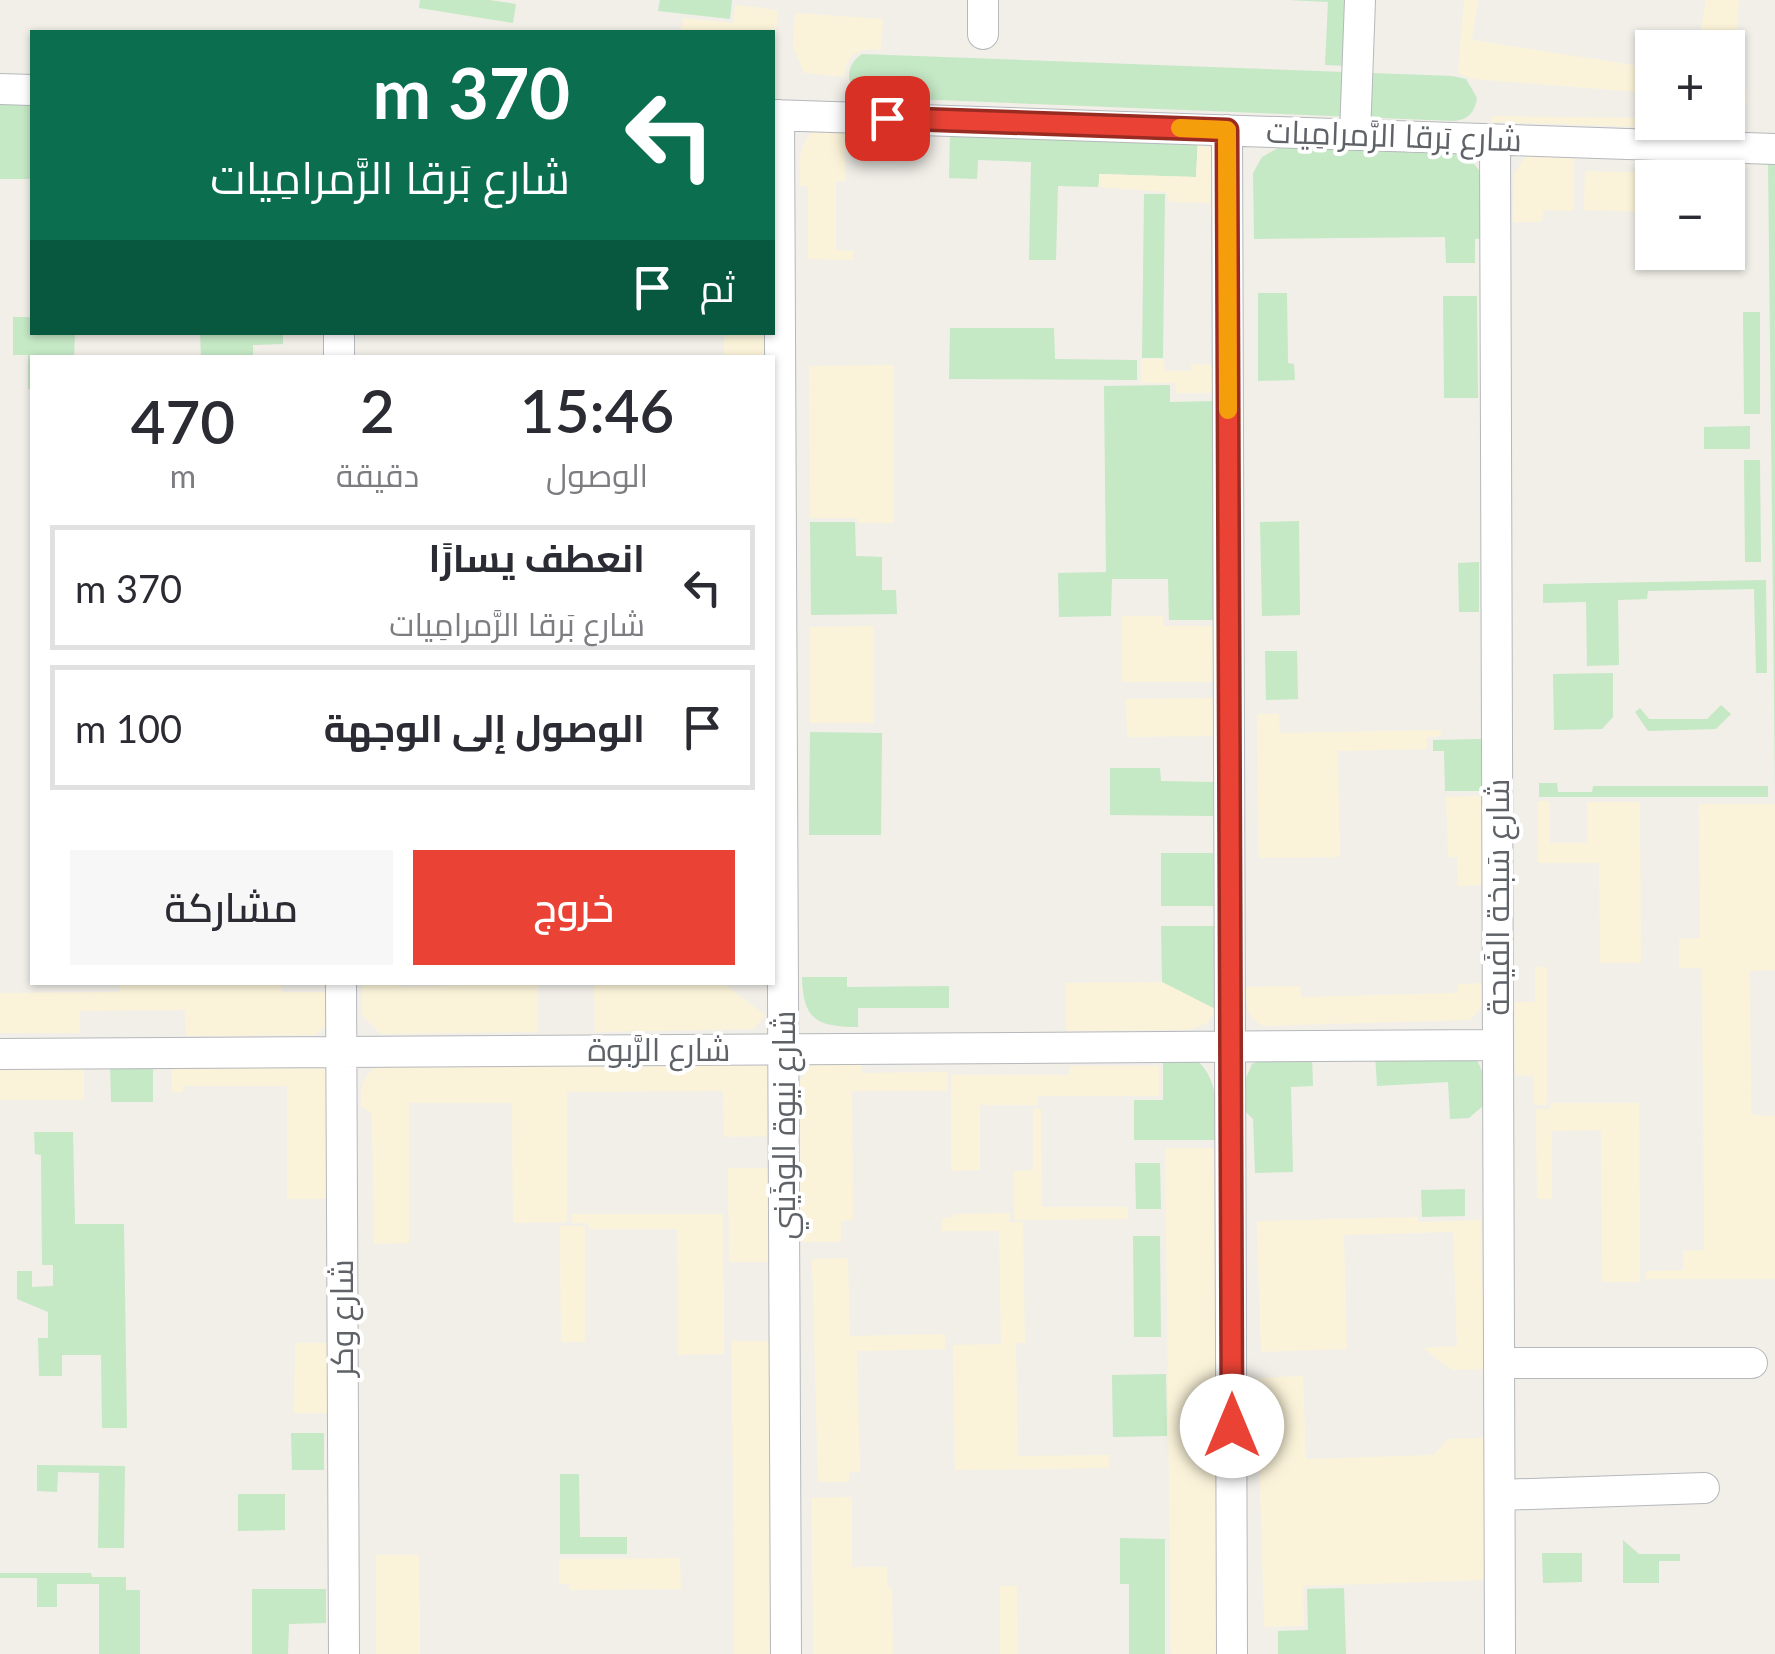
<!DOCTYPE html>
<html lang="ar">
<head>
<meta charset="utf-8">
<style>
	body { margin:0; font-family:Lato,Cairo,sans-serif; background:#f7f7f7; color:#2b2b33; direction:rtl; height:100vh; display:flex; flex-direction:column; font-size:38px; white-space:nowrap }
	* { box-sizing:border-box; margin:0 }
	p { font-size:32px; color:#7c7c81 }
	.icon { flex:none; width:55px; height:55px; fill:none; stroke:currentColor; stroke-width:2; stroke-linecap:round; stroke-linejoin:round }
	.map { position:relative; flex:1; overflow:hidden; direction:ltr }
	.details { position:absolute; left:30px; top:355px; width:745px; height:630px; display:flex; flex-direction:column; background:#fff; border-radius:0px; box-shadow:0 2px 8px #0004; direction:rtl }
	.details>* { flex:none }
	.guide { position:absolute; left:30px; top:30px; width:745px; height:305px; border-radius:0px; box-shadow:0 2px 8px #0004; direction:rtl; background:#0b6e4f; color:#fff; overflow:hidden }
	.buttons { position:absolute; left:1635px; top:30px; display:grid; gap:20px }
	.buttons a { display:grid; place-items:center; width:110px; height:110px; border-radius:0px; background:#fff; box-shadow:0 2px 8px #0004; font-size:50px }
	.pin { position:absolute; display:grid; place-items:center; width:85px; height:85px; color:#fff; margin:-42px; border-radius:20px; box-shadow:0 5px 15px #0006 }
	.me { position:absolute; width:110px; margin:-55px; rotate:0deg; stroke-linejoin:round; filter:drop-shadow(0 0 8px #0008) }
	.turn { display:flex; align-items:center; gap:35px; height:210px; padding:0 40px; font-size:45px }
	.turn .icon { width:130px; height:130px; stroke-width:2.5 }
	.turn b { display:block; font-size:70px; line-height:85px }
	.then { display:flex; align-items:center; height:95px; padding:0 40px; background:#0003; gap:20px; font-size:38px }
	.eta { display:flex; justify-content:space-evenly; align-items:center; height:170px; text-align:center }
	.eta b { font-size:60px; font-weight:600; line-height:70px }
	.button { display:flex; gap:20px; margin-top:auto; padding:20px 40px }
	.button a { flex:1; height:115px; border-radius:0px; background:#ea4335; color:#fff; font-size:40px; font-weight:600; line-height:115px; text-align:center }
	.button a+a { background:#f7f7f7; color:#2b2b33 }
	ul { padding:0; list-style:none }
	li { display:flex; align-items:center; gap:30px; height:125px; margin:0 20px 15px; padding:0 20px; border:5px solid #e1e1e2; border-radius:0px }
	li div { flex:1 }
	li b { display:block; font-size:38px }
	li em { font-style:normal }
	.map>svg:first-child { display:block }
	.green { fill:#c5e8c5 }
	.sand { fill:#fbf3d9 }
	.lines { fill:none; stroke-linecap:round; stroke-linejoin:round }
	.minor-casing { stroke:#b5b8bc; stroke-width:32 }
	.minor { stroke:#fff; stroke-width:30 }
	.route-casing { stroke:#982c22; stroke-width:25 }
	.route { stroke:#ea4335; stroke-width:18 }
	.slow { stroke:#f59e0b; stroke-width:18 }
	.labels { text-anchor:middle; stroke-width:8; stroke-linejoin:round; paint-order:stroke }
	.street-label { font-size:32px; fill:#5f6368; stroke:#fff }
</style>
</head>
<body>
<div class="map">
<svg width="1775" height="1654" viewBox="0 0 1775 1654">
	<rect width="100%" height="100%" fill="#f1efe8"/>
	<path class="green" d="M420,0H489L516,4L513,23L419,8Z
		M660,0H732L730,19L658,11Z
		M1288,0H1353L1350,66L1325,65L1328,2Z
		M862,54L1452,76L1466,79L1477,98C1475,112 1468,120 1454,121L863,97C845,86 844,66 862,54Z
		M0,100H32V179H0Z
		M950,131L1198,138L1196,177L1100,174L1098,187L1058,186L1056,260H1029L1031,162L978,160L977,179L949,178Z
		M1285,144L1462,149L1486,179L1487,238L1475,239V263H1446L1445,237L1254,239L1253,173L1262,157Z
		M1768,160L1775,161V790Z
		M1144,194H1165L1163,358H1142Z
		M1258,293H1287L1288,363L1294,364L1295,380L1258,381Z
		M1443,296H1477L1478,398H1444Z
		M1743,312H1760V414H1744Z
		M13,317H32V332L75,333L74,357L32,358V389H28V355H13Z
		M950,328H1054L1055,359L1137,360V380L949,379Z
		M200,333H283V344L253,345V357H201Z
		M1170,385V402L1215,401L1217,620H1169L1168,579H1112L1111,616L1059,617L1058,573L1106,572L1104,386Z
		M1750,426V449H1704V427Z
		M1744,460H1760L1761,562H1745Z
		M1299,521L1300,615L1262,616L1260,522Z
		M810,522H855L856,556L882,557V590H896L897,614L811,615Z
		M1479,562V612H1459L1458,563Z
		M1766,580L1767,673H1756L1754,589L1648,591L1647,599L1618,600L1619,665L1587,666L1586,602L1543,603V584Z
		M1265,651H1297L1298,699L1266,700Z
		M1613,673V717L1602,729L1554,730L1553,674Z
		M1721,705L1731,714L1716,729L1648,731L1635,712L1640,708L1649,719H1707Z
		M810,732L882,733L881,835H809Z
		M1481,739L1482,791H1445L1444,751H1433V740Z
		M1110,768H1160L1161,781L1213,782V816L1110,815Z
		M1539,783H1557L1558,792H1592L1593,786H1768V797H1539Z
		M1161,853H1213V906H1161Z
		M1161,926H1215L1217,1010L1162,982Z
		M802,977H847V987L949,986V1008H858V1027C817,1027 803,1020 802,977Z
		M1375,1053L1476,1058L1483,1073L1484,1105L1469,1118L1450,1119L1448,1082L1377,1086Z
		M1312,1055L1313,1086L1291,1087L1293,1172L1255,1173L1253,1119L1246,1112V1078L1252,1064L1268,1057Z
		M110,1061H153V1102H111Z
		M1163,1062H1199C1220,1084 1216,1111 1215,1140H1134V1100H1163Z
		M34,1132H73L75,1224H124L127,1428H102L101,1355H62V1376H39L38,1338H48V1312L17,1299V1271H32V1287L53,1286V1265H42L41,1155L35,1154Z
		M1135,1163H1160L1161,1209H1136Z
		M1465,1189V1216L1422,1217L1421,1190Z
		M1133,1236H1160L1161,1337H1134Z
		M1166,1374L1167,1436L1113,1437L1112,1375Z
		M291,1433H324V1470H292Z
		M37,1465L125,1466L124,1548H98L99,1473L58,1472L57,1492L37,1491Z
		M560,1474H579L580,1537H627V1554H560Z
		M238,1494H285V1530L238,1531Z
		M1120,1538L1165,1539V1654H1129V1584H1120Z
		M1623,1540L1639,1554H1680V1561H1659V1583H1623Z
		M1542,1553H1582V1582L1543,1583Z
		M0,1573H91L92,1577H126V1590H140V1654H99V1584H57V1607H37V1578H0Z
		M1344,1588L1346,1654H1278V1631L1308,1630L1307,1589Z
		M252,1589H326V1623L289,1624L288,1654H252Z"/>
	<path class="sand" d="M1464,0H1478L1472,40L1652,68V93L1472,79L1458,73Z
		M1706,0H1739L1733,93L1747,94C1748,116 1732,128 1711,126L1708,123L1728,122V48L1698,47Z
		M735,5L778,10L774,50L772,32H681L683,18L733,23Z
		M795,13L883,19L881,50C858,48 847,53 844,77L804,73L793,46Z
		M1492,116L1652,118V122L1676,123L1678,128L1492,122Z
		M823,126L885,128L891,137L890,156L886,161H879V145L845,146V181L836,182V250L853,251V260L808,259V186H800C800,159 796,139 823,126Z
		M1198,138L1213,150L1222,207L1211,220L1210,203L1170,202L1166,192L1099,187V174L1196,177Z
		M1574,149L1573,211L1543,210L1542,222H1513L1514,174L1527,154Z
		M1680,154L1745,155V210H1728V178H1679Z
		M1585,171L1650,173L1649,212L1584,210Z
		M724,333H765V357L724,358Z
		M1141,359H1164L1165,371H1191V364L1213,365V393H1176L1175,383H1141Z
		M894,365V523H858V518H810L809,366Z
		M1122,616H1163L1164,626H1214V682H1122Z
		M874,626V723H810V627Z
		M1215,698V736L1127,737L1126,699Z
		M1257,714H1279L1280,733L1441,730V736L1427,737V749L1338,751L1340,857L1259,858Z
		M1481,796L1483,885L1458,886L1457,857H1448L1446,797Z
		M1538,801H1549L1550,843H1587V802H1640L1641,963H1600L1599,863H1538Z
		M1699,804H1775V970L1750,971L1751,1115L1775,1116V1279H1646V1271L1683,1270V1251L1704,1250L1702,968H1679V939L1700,938Z
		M1535,967H1547V1105H1534L1533,1076L1515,1075V1002H1535Z
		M120,982L281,983L282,992H334L328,1025L315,1035L186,1036L185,1010L80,1011V1033H0V993L120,992Z
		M1162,982L1217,1010L1207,1023L1190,1030L1066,1031V983Z
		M362,983H398L399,987L538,983V1032L381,1034L362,1015Z
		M594,983H723L765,1015L754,1029L595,1032Z
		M1486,983C1486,1001 1483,1008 1469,1020L1263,1026C1246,1017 1246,1005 1246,987L1300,986L1301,997L1458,993V984Z
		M861,1054L862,1073L947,1072L948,1091H852L853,1220L841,1221V1242H801L800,1081L810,1064Z
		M0,1060H84V1100H0Z
		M172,1060L305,1061L323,1068L333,1083V1199H287V1086H183V1092H172Z
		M383,1061L763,1063L774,1076L775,1136L724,1137L723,1091L567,1092V1222L513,1223L512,1103H409V1243L374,1244L372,1114L361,1106C360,1085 365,1073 383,1061Z
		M1069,1066H1159V1096H1038V1105H980V1170L951,1171V1075H1069Z
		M1551,1103H1639L1640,1282H1602L1601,1130L1552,1131V1199H1537L1536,1109H1550Z
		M1033,1108L1041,1109L1042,1207H1128V1219L1014,1220V1171L1033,1170Z
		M1165,1148H1214L1219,1654H1171Z
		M728,1168H771V1262H729Z
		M1010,1213V1222H1023L1025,1343H1016L1018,1456L1109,1455V1468L955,1470L953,1345L1001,1344L999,1231H942V1218L953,1217L954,1214Z
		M572,1214H723L724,1354L678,1355L677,1229H589L588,1223H572Z
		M1417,1217L1418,1222L1481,1220L1485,1369L1452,1370L1423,1348L1457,1346L1453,1232L1344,1235L1347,1349L1261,1352L1257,1221Z
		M560,1226H585V1342H561Z
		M848,1258L850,1336L945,1334V1349L857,1351L860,1472H849V1482H818L812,1259Z
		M732,1341H773L775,1654H734Z
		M295,1343H331L330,1413H294Z
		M1303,1376L1306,1459L1434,1455L1448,1439L1483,1438L1488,1580L1303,1586L1304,1626L1264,1627L1257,1378Z
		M852,1497V1567H887V1587H892L893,1654H813L812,1498Z
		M376,1555H419L420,1654H376Z
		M680,1558L681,1589L570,1590L569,1584H559V1559Z
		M1000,1586H1017L1018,1654H1000Z"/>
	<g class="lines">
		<g class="minor-casing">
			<path id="minor" d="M983,34V0
				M0,89L32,90
				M772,115L1775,149
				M779,115L786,1654
				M1227,130L1232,1654
				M1355,135L1360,0
				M1495,140L1500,1654
				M339,332V358
				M341,982L344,1654
				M0,1054L1498,1045
				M1499,1363H1752
				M1500,1495L1704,1488"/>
		</g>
		<use href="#minor" class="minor"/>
	</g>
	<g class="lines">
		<g class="route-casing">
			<path id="route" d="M887,118L1227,130L1232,1426"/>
		</g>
		<use href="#route" class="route"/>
		<path class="slow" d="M1180,128L1227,130L1228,410"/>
	</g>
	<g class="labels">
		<g class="street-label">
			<text transform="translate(1394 136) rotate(2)" y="11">شارع بَرقا الرَّمرامِيات</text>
			<text transform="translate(1498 897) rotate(-90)" y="11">شارع سَبخة الفَيحة</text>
			<text x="659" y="1061">شارع الرَّبوة</text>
			<text transform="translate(784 1125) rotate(-90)" y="11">شارع نيوة الوذَيني</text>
			<text transform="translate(342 1318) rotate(-90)" y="11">شارع وكر</text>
		</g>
	</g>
</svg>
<div class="buttons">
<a>+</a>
<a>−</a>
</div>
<div class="pin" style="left:887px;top:118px;background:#d93025"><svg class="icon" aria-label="arrive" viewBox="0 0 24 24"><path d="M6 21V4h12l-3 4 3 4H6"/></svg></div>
<svg class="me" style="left:1232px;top:1426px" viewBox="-20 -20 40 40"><circle r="19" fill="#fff"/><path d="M0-13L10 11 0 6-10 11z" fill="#ea4335"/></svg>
<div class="guide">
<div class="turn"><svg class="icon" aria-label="left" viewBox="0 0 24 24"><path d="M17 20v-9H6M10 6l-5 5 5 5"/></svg><div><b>370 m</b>شارع بَرقا الرَّمرامِيات</div></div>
<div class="then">ثم<svg class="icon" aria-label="arrive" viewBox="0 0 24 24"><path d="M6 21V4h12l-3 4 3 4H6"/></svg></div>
</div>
<section class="details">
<div class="eta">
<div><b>15:46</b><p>الوصول</p></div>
<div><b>2</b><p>دقيقة</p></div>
<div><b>470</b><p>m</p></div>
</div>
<ul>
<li><svg class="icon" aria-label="left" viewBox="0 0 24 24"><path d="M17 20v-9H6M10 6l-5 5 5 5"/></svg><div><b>انعطف يسارًا</b><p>شارع بَرقا الرَّمرامِيات</p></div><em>370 m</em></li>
<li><svg class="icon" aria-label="arrive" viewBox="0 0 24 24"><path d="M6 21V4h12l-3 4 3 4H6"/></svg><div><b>الوصول إلى الوجهة</b></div><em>100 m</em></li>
</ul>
<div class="button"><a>خروج</a><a>مشاركة</a></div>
</section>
</div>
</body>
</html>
